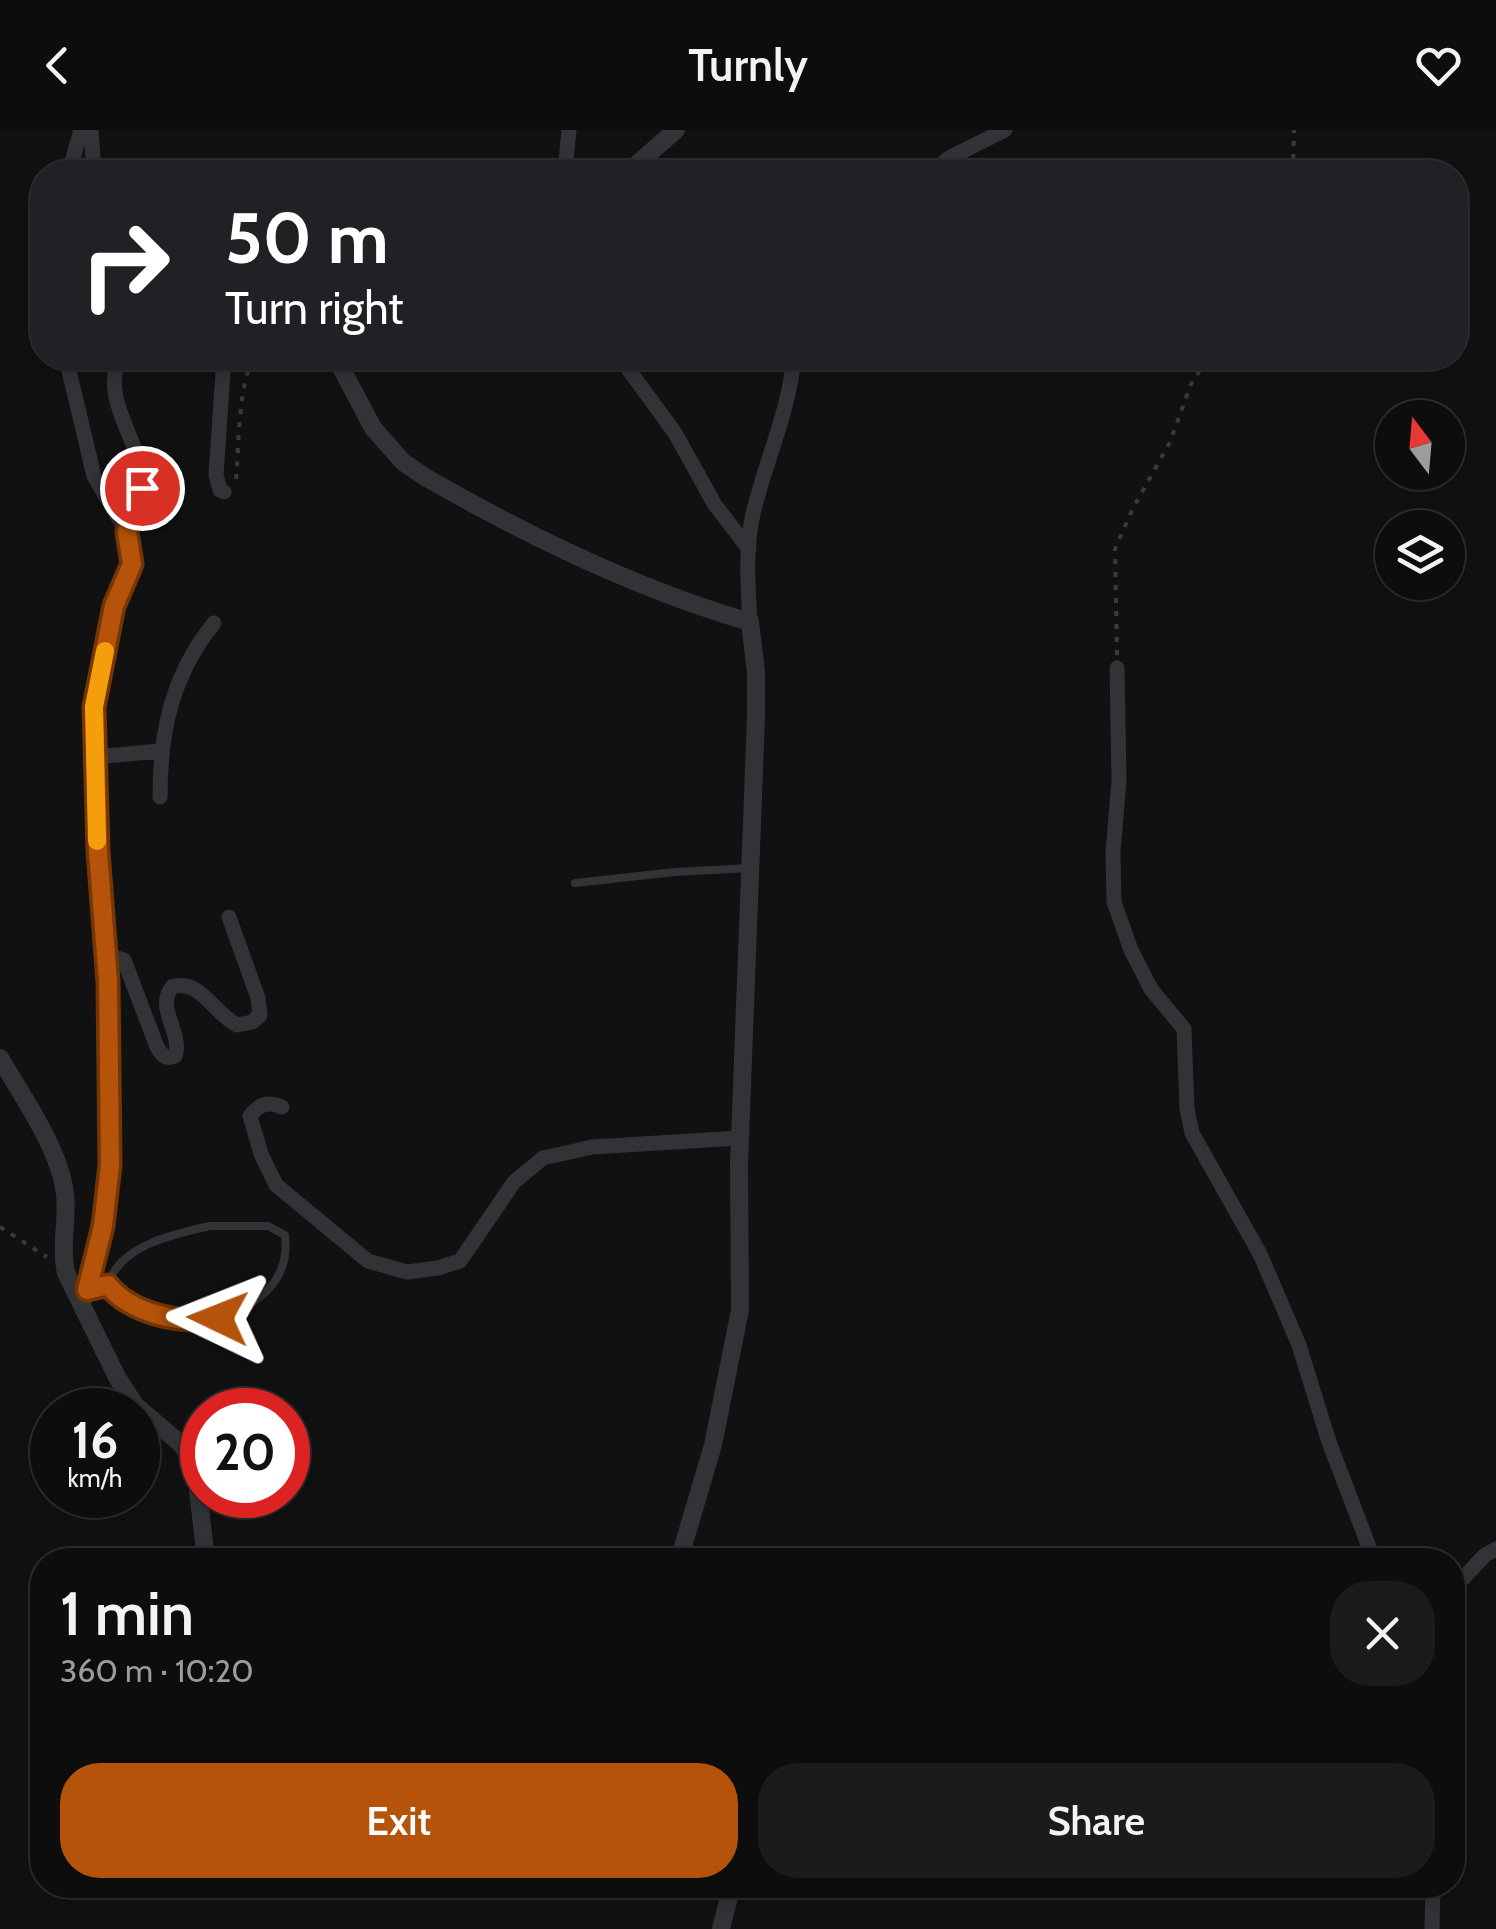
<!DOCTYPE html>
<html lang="en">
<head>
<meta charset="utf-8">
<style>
	body { margin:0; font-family:Cabin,sans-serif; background:#1b1b1c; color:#f1f3f6; height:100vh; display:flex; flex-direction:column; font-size:38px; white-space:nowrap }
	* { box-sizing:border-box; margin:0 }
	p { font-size:32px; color:#9a9c9e }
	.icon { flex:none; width:55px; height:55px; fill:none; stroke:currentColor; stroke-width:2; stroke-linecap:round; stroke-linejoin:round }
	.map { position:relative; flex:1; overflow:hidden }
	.sheet { position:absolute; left:30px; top:1418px; width:1435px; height:350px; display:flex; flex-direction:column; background:#0d0d0e; border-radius:40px; box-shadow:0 5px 15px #0003,0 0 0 2px #2d2d2e }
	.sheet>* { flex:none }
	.top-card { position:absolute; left:30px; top:30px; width:1438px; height:210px; border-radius:40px; box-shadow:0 5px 15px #0003,0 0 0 2px #2d2d2e; background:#202124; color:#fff; overflow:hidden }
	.needle { width:65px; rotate:344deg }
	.tools { position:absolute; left:1375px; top:270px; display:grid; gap:20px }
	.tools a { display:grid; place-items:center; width:90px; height:90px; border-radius:50%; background:#0d0d0e; box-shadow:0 5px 15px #0003,0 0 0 2px #2d2d2e; font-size:50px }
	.speed { position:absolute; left:30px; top:1258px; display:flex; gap:20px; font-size:50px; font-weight:700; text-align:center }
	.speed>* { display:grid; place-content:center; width:130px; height:130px; border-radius:50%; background:#0d0d0e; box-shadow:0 5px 15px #0003,0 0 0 2px #2d2d2e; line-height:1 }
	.speed small { font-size:25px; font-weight:400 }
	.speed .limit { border:15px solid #d22; background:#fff; color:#111 }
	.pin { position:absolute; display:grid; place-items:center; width:85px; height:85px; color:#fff; margin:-42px; border:5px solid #fff; border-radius:50%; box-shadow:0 2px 10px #0007 }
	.me { position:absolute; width:110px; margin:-55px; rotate:272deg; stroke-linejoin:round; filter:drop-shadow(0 0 8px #0008) }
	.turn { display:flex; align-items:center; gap:35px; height:210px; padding:0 30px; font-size:45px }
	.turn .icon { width:130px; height:130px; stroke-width:2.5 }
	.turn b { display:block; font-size:70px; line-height:85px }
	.round { display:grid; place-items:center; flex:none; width:105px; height:105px; border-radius:40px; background:#1b1b1c }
	.overview { display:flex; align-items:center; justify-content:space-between; height:170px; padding:0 30px }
	h1 { font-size:60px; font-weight:600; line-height:75px }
	.primary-button { display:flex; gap:20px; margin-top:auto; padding:20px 30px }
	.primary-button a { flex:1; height:115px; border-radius:40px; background:#b45309; color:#fff; font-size:40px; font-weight:600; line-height:115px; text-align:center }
	.primary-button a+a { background:#1b1b1c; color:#f1f3f6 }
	header { display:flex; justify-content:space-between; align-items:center; height:130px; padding:0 30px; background:#0d0d0e; font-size:45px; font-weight:600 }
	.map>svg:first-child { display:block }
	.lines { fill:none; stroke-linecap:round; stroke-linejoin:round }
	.path { stroke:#383a3e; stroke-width:4; stroke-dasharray:5 8; stroke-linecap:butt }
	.service { stroke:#323337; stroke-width:8 }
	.minor { stroke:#323337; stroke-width:15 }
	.tertiary { stroke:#323337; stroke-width:18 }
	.route-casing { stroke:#753606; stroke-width:25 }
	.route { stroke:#b45309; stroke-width:18 }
	.slow { stroke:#f59e0b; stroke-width:18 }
</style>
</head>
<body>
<header><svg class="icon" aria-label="back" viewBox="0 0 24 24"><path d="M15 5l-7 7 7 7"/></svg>Turnly<svg class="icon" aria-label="heart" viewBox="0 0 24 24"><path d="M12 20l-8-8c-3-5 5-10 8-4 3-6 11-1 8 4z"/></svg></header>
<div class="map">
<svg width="1496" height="1799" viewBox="0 0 1496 1799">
	<rect width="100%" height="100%" fill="#111112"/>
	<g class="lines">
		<path class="path" d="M1293,42L1294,0
			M236,349C239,321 238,247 255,228
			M1117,525L1115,419L1132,380L1170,312L1191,254L1208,228
			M0,1097L47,1127"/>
		<path class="service" d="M575,753L675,742L750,738
			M210,1096H268L285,1105C296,1195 155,1214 108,1155C119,1115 174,1104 210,1096Z"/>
		<path class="minor" d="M91,0L94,42
			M69,42L81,0
			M565,42L569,0
			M933,42L949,28L1005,0
			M66,228L94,346L127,403L133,428L126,454L113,475L94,577L98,721L108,853L110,1035L103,1096L83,1176
			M118,228C102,279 144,311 142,358C141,373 133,389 127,403
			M621,229L675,303L715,375L749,419
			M224,362L220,360L216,345L224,228
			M750,492C748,457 745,419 753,384C766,329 788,285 794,228
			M1117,538L1119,650L1113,723L1114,772L1131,820L1151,859L1184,899L1187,979L1192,1003L1260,1124L1299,1215L1329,1312L1374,1430
			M95,627L160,621
			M160,667C160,601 172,545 214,493
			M106,824L124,830L157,917C162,925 165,930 175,926C183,902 155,879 172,857C200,848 213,883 237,895L252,892L260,885L258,868L229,787
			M282,977C268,971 259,974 250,986L261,1024L276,1055L368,1131L407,1142L438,1138L460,1131L514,1052L543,1028L592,1017L740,1008
			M1452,1460L1485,1425L1496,1419
			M1432,1799L1433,1755"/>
		<path class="tertiary" d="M628,42L676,0
			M336,228L373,298L403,332L425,347C526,405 638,460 750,492L756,542V587L739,1034L740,1180L713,1315L679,1430
			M0,928C22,966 60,1019 65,1064C68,1090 60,1116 66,1143L118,1249L135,1275L182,1315L195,1334L206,1430
			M721,1799L732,1755"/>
	</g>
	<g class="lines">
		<g class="route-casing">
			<path id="route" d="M142,358L127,402L132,434L114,476L94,577L98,721L108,852L110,1035L103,1096L87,1160L108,1155C131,1184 183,1195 218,1188"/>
		</g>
		<use href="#route" class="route"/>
		<path class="slow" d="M97,711L94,577L105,521"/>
	</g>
</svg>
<div class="tools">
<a><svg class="needle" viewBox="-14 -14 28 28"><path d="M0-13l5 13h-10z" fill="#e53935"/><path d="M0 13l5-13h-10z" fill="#9a9c9e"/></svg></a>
<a><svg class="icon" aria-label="layers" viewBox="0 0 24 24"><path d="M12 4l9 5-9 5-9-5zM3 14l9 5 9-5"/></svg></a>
</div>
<div class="speed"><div>16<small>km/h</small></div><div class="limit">20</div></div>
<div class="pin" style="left:142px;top:358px;background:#d93025"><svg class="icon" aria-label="arrive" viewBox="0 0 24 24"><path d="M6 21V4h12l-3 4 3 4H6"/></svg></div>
<svg class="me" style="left:218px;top:1188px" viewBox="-20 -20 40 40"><path d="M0-17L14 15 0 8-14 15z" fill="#b45309" stroke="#fff" stroke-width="4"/></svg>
<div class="top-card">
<div class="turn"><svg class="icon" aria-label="right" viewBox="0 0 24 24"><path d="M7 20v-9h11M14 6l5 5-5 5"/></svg><div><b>50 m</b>Turn right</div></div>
</div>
<section class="sheet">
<div class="overview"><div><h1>1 min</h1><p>360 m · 10:20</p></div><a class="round"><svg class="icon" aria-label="close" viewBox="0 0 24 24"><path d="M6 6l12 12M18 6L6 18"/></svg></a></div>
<div class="primary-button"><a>Exit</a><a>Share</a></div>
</section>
</div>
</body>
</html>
